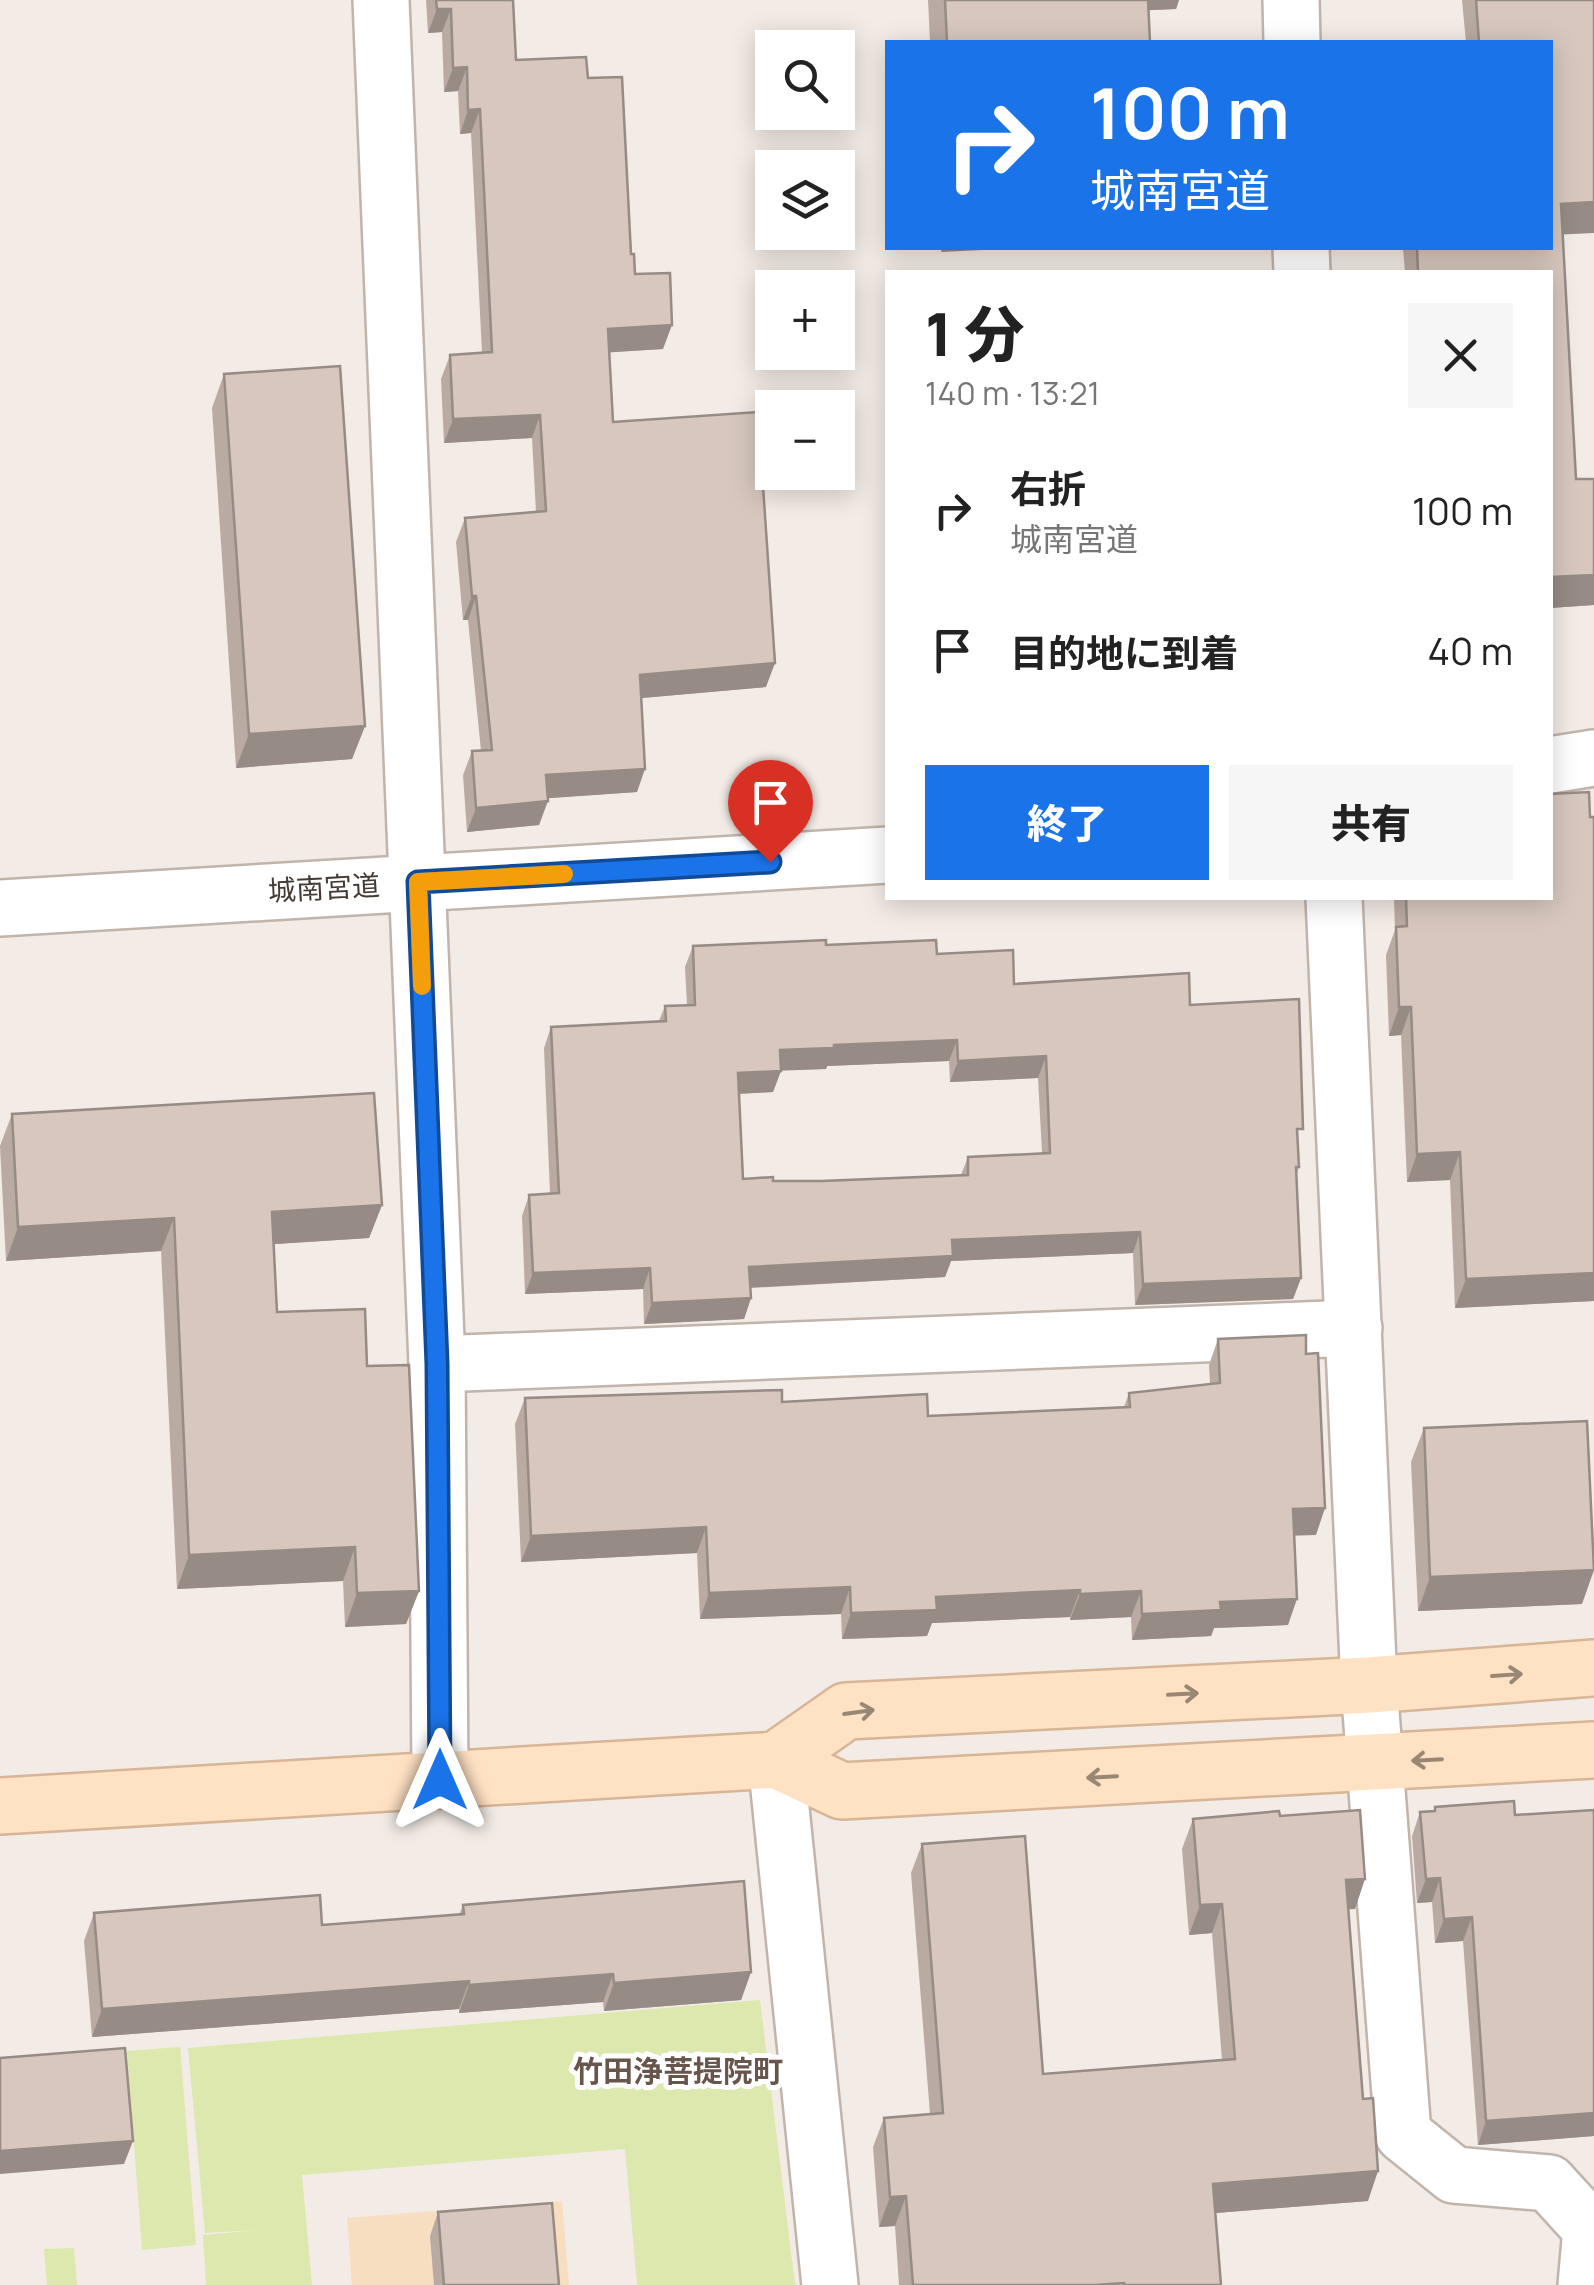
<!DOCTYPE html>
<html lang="ja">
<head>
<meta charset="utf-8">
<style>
	body { margin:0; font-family:Manrope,"Noto Sans JP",sans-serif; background:#f6f6f6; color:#222; height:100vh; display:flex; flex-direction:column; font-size:38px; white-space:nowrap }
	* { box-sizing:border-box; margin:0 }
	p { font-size:32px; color:#767676 }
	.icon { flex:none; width:55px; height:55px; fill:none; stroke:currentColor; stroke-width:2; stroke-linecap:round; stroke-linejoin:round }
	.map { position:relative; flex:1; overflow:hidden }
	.sheet { position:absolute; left:885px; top:270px; width:668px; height:630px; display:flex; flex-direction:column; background:#fff; border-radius:0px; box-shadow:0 5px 25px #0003 }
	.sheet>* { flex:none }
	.guide { position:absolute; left:885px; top:40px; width:668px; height:210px; border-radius:0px; box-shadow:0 5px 25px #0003; background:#1a73e8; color:#fff; overflow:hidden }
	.controls { position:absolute; left:755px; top:30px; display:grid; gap:20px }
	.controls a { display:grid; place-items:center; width:100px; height:100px; border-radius:0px; background:#fff; box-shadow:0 5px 25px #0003; font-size:50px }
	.pin { position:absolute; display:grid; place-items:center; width:85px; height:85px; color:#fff; margin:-102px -42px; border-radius:50% 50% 50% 0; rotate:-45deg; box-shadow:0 0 10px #0007 }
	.pin .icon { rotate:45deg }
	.me { position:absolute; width:110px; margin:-55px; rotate:0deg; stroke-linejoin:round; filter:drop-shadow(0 0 8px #0008) }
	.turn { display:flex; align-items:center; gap:35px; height:210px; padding:0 40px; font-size:45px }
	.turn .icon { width:130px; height:130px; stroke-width:2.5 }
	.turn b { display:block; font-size:70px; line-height:85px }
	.round { display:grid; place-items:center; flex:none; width:105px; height:105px; border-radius:0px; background:#f6f6f6 }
	.head { display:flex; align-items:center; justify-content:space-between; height:170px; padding:0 40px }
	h1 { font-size:60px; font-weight:800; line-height:75px }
	.action { display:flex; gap:20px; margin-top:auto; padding:20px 40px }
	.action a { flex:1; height:115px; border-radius:0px; background:#1a73e8; color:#fff; font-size:40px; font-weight:800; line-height:115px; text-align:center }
	.action a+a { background:#f6f6f6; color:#222 }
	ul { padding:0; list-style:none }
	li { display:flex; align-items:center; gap:30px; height:140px; padding:0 40px }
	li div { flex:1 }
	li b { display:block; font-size:38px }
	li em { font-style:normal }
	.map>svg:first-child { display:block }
	.green { fill:#dce8ad }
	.sand { fill:#f8dec0 }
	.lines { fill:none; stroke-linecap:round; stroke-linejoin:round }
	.street-casing { stroke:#c1b4ab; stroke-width:60 }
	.secondary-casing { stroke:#d7b596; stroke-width:60 }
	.street { stroke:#fff; stroke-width:55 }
	.secondary { stroke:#ffe1c3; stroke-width:55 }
	.wall { fill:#b9aba3; fill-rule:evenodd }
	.shaded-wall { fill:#968b85 }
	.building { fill:#d7c7be; stroke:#968b85; stroke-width:2.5; fill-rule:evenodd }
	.oneway { stroke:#998675 }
	.route-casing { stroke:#114b97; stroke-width:25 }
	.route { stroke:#1a73e8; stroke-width:18 }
	.slow { stroke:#f59e0b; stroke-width:18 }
	.labels { text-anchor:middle; stroke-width:10; stroke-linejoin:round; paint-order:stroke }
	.street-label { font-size:28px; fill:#453b35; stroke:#fff }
	.neighbourhood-label { font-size:30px; font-weight:bold; fill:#68564c; stroke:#fff }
</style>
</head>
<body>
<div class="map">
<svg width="1594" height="2285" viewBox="0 0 1594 2285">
	<rect width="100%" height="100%" fill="#f3ebe5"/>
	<path class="green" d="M760,2000L795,2285H637L625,2149L302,2175L312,2285H206L203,2235L258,2230L205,2233L188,2048Z
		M180,2047L196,2245L142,2250L127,2051Z
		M74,2248L77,2285H47L44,2249Z"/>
	<path class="sand" d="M562,2201L569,2285H352L347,2218Z"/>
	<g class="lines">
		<g class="street-casing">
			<path id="street" d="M381,0L437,1364L440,1780
				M1291,0L1292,42
				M1301,248L1302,272
				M1550,765L1594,758
				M1334,898L1369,1685L1403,2134L1454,2175L1549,2183L1591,2229L1586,2285
				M0,908L888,855
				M437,1364L1354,1328
				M776,1760L830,2285"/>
		</g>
		<g class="secondary-casing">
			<path id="secondary" d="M776,1760L846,1711L1369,1685L1594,1668
				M0,1806L776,1760L842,1791L1594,1750"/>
		</g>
		<use href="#street" class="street"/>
		<use href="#secondary" class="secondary"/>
	</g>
	<path class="wall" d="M426,0H513L516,60L588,78L635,274L663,349L609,352L613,422L766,687L641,698L637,792L548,798L539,825L467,832L463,775L472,751H481L468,620H463L456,542L465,518L536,512L532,438L444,443L441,379L450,355L482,353L471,133L460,134L458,91L444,92L442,32L428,33Z
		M928,0H1179L1176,9L1148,10L1150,42H930Z
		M1462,0H1594L1563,234L1576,479L1594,605L1550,608V272H1405L1403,248H1550V42H1466Z
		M224,374L365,726L352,759L236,768L212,408Z
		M1394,898H1550L1594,1301L1455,1308L1450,1180L1407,1182L1401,1035L1389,1036L1386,955L1395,930Z
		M826,945L937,954L1014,984L1190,1005L1298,1142L1299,1167L1296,1176L1301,1278L1293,1299L1135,1305L1133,1253L951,1261L945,1277L751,1288V1298L744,1319L644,1324L643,1289L525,1294L522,1216L529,1195L550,1194L544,1048L551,1027L659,1021L665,1006L687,1005L685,967L693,946ZM949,1061L950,1082L1038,1078L1042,1153L968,1157L961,1175L822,1181H773L743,1179L739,1094L773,1092L781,1070L826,1069L827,1066Z
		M12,1114L382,1205L369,1238L274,1244L277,1312L367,1366L419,1591L406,1624L345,1627L343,1581L177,1589L161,1251L6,1261L0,1146Z
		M1218,1339L1316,1535H1294L1288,1625L1214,1628L1211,1636L1132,1640L1131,1617L1070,1620V1617L932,1623L927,1636L842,1639L841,1614L700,1619L697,1553L521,1562L515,1424L525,1398L782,1402L928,1416L1124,1407L1129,1393L1210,1384L1209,1365Z
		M1424,1428L1582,1604L1418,1611L1411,1462Z
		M1435,1807L1515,1815L1594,2136L1478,2145L1463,1941L1435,1943L1432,1902L1417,1903L1412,1836L1420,1812L1434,1811Z
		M1280,1816L1355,1909H1348L1368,2201L1216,2213L1221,2285H899L895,2226L879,2227L873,2147L884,2118L930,2114L911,1873L922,1844L1043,2074L1222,2060L1212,1933L1189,1935L1182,1849L1193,1819Z
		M463,1905L751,1972L741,2000L604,2011L603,2002L459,2013V2009L92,2037L84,1941L94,1913L322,1925L459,1915Z
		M438,2212L559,2285H434L430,2236Z"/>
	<path class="shaded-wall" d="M1135,0H1179L1176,9L1131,11Z
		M437,9H451L442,32L428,33Z
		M467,67L458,91L444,92L453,68Z
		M480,109L471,133L460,134L468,110Z
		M1594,202V233L1550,235L1561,204Z
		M942,248H1023L941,252Z
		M672,325L663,349L600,353L608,329Z
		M540,415L532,438L444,443L453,419Z
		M1594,575V605L1550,608V577Z
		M472,596H476L468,620H463Z
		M775,663L766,687L631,699L640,675Z
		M365,726L352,759L236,768L249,734Z
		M645,769L637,792L537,799L546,775Z
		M548,801L539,825L467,832L476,808Z
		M1399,1007H1411L1401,1035L1389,1036Z
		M957,1040L949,1061L827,1066L826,1069L772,1071L780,1050L834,1045Z
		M1046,1056L1038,1078L950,1082L958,1061Z
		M781,1071L773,1092L731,1094L738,1073Z
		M1460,1152L1450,1180L1407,1182L1417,1154Z
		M382,1205L369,1238L260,1245L272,1212Z
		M174,1218L161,1251L6,1261L18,1227Z
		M1140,1232L1133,1253L951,1261L945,1277L742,1288L749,1267L952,1240Z
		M650,1268L643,1289L525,1294L533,1273Z
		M1594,1273V1301L1455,1308L1466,1279Z
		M1301,1278L1293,1299L1135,1305L1143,1284Z
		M751,1298L744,1319L644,1324L652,1303Z
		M1325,1508L1316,1535L1283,1536L1293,1509Z
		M706,1527L697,1553L521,1562L531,1536Z
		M355,1547L343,1581L177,1589L189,1555Z
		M1594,1570L1582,1604L1418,1611L1430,1577Z
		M850,1587L841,1614L700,1619L709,1593Z
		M1080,1590L1070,1617L932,1623L927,1636L842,1639L851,1613L936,1597Z
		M419,1591L406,1624L345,1627L357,1593Z
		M1141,1591L1131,1617L1070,1620L1080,1594Z
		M1297,1599L1288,1625L1214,1628L1211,1636L1132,1640L1142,1614L1220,1602Z
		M1440,1878L1432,1902L1417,1903L1426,1879Z
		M1365,1879L1355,1909L1335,1910L1346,1880Z
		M1222,1904L1212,1933L1189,1935L1200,1905Z
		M1472,1917L1463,1941L1435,1943L1444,1919Z
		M751,1972L741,2000L604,2011L614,1983Z
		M613,1974L603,2002L459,2013L469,1985Z
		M469,1981L459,2009L92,2037L102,2009Z
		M1594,2113V2136L1478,2145L1486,2121Z
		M133,2141L124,2164L0,2174V2151Z
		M1378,2171L1368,2201L1203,2214L1213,2184Z
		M906,2196L895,2226L879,2227L890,2197Z"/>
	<path class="building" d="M436,0H513L516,60L586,57L588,78L622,77L631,254H634L635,274L670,273L672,325L608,329L613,422L758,412L775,663L640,675L645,769L546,775L548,801L476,808L472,751L492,750L476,596H472L465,518L546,511L540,415L453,419L450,355L492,352L480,109L468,110L467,67L453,68L451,9H437Z
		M945,0H1148L1150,42H947Z
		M1476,0H1594V202L1561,204L1576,479H1594V575L1550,577V272H1418L1417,248H1550V42H1479Z
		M340,366L365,726L249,734L224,374Z
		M1589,792L1590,817H1594V1273L1466,1279L1460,1152L1417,1154L1411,1007H1399L1396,927L1407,926L1406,898H1550V794Z
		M826,940V945L936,940L937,954L1013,950L1014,984L1189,973L1190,1005L1299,999L1303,1129H1297L1299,1167H1296L1301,1278L1143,1284L1140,1232L952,1240L953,1256L749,1267L751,1298L652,1303L650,1268L533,1273L529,1195L559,1193L551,1027L666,1021L665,1006L695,1005L693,946ZM957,1040L958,1061L1046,1056L1050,1153L968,1157V1175L822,1181H773V1177L743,1179L738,1073L781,1071L780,1050L834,1048V1045Z
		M374,1093L382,1205L272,1212L277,1312L365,1309L367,1366L409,1365L419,1591L357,1593L355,1547L189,1555L174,1218L18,1227L12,1114Z
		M1306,1335V1354L1318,1353L1325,1508L1293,1509L1297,1599L1220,1602L1221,1610L1142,1614L1141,1591L1080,1594V1590L936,1597L937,1610L851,1613L850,1587L709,1593L706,1527L531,1536L525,1398L782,1390V1402L927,1394L928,1416L1130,1407L1129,1393L1220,1383L1218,1339Z
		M1587,1421L1594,1570L1430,1577L1424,1428Z
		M1514,1801L1515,1815L1594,1810V2113L1486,2121L1472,1917L1444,1919L1440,1878L1426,1879L1420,1812L1435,1811V1807Z
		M1360,1810L1365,1879L1346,1880L1363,2099L1373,2098L1378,2171L1213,2184L1221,2285H1125L1124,2283L1095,2285H913L906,2196L890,2197L884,2118L943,2113L922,1844L1025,1836L1043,2074L1235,2059L1222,1904L1200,1905L1193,1819L1279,1811L1280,1816Z
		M744,1881L751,1972L614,1983L613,1974L469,1985V1981L102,2009L94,1913L320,1895L322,1925L464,1914L463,1905Z
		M125,2048L133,2141L0,2151V2058Z
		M552,2203L559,2285H444L438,2212Z"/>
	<defs><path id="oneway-shaft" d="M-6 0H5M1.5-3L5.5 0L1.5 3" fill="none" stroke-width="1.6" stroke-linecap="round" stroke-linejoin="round" transform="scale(2.5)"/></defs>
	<g class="oneway">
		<use href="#oneway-shaft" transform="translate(1507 1675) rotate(-4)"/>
		<use href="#oneway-shaft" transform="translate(1183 1694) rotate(-3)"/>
		<use href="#oneway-shaft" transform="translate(859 1712) rotate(-8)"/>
		<use href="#oneway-shaft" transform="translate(1427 1760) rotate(177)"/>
		<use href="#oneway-shaft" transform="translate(1102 1777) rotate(177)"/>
	</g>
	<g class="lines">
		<g class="route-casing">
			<path id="route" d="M440,1780L437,1364L418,882L770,862"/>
		</g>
		<use href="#route" class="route"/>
		<path class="slow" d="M422,986L418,882L564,874"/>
	</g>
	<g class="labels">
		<g class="street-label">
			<text transform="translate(324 888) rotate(-3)" y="10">城南宮道</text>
		</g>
		<g class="neighbourhood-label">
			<text x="678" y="2082">竹田浄菩提院町</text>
		</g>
	</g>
</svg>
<div class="controls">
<a><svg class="icon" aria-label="search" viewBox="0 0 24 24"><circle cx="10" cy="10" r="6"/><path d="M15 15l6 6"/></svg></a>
<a><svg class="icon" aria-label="layers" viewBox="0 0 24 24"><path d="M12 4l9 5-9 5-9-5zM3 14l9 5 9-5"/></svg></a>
<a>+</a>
<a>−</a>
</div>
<div class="pin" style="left:770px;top:862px;background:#d93025"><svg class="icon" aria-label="arrive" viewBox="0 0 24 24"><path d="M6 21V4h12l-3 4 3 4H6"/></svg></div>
<svg class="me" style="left:440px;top:1780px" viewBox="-20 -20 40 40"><path d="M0-17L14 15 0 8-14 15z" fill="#1a73e8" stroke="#fff" stroke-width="4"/></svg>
<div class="guide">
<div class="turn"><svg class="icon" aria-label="right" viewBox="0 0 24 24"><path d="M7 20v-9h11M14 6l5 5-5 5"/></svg><div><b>100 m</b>城南宮道</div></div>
</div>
<section class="sheet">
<div class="head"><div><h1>1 分</h1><p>140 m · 13:21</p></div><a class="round"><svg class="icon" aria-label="close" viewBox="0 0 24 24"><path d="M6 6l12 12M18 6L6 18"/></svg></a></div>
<ul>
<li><svg class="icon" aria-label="right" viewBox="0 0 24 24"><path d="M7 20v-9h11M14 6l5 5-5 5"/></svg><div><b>右折</b><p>城南宮道</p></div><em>100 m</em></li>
<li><svg class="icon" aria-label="arrive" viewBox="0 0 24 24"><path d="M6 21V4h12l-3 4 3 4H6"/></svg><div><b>目的地に到着</b></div><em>40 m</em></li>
</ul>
<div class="action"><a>終了</a><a>共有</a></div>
</section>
</div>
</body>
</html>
